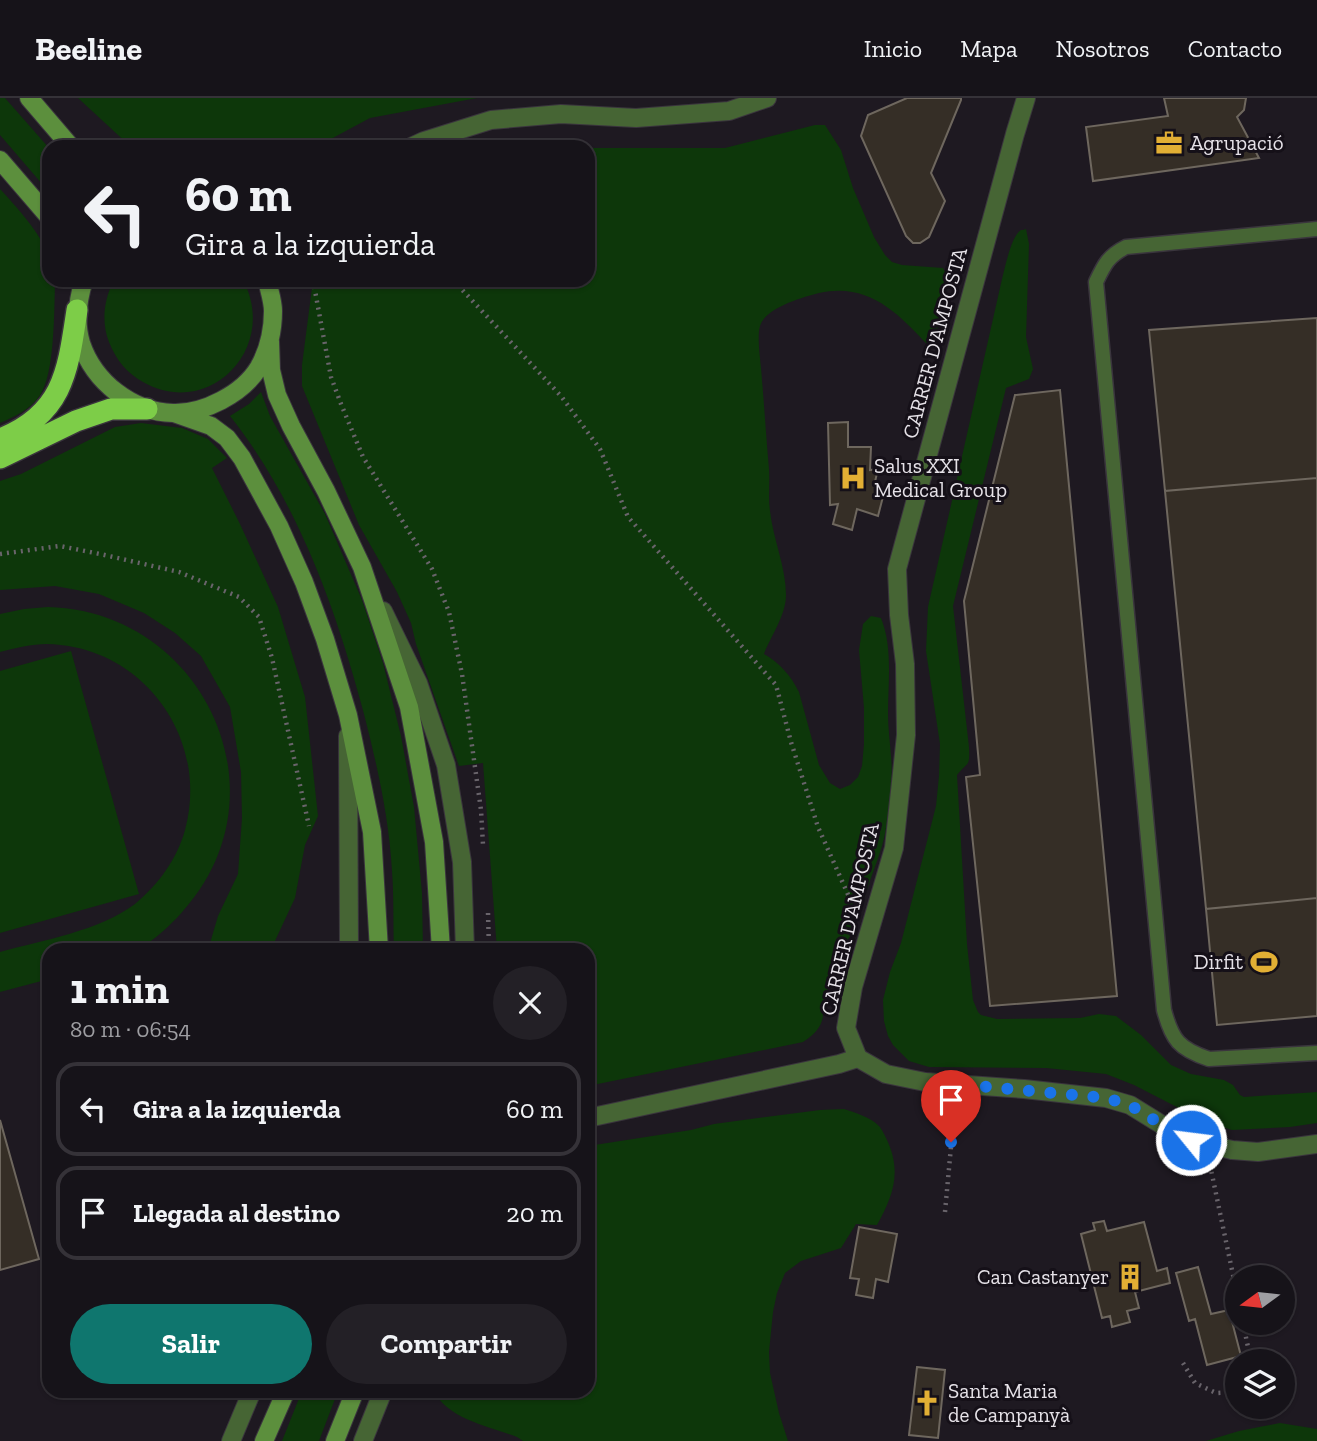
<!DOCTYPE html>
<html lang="es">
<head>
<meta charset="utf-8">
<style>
	body { margin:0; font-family:"Zilla Slab",serif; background:#232026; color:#f1f3f6; height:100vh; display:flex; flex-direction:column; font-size:26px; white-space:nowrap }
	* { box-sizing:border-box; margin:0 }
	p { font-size:23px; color:#9e9ea2 }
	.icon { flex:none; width:38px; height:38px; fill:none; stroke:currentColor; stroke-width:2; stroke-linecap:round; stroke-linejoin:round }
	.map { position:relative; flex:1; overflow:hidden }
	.drawer { position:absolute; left:42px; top:845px; width:553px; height:455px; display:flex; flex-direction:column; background:#161319; border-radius:21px; box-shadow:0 2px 5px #0004,0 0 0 2px #353238 }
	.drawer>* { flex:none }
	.guide { position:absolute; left:42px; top:42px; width:553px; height:147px; border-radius:21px; box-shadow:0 2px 5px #0004,0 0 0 2px #353238; background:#161319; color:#f1f3f6; overflow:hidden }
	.needle { width:46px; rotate:255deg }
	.tools { position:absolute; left:1225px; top:1167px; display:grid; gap:14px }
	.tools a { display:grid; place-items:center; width:70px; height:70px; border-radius:50%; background:#161319; box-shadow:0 2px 5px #0004,0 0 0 2px #353238; font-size:35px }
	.pin { position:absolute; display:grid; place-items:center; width:60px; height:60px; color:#fff; margin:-72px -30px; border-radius:50% 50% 50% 0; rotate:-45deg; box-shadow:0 0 7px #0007 }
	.pin .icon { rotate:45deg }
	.me { position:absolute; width:77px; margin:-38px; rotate:299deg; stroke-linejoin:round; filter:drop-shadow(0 0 5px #0008) }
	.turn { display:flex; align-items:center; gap:24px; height:147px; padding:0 28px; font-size:32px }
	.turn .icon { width:91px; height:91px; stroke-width:2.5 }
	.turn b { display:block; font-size:49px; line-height:60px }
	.round { display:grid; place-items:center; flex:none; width:74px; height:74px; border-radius:37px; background:#232026 }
	.summary { display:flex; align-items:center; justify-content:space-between; height:119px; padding:0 28px }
	h1 { font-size:42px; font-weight:700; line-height:52px }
	.cta { display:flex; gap:14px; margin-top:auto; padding:14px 28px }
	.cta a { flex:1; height:80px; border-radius:42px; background:#0f766e; color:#fff; font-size:28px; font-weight:700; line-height:80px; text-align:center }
	.cta a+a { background:#232026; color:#f1f3f6 }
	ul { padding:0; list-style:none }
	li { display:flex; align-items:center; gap:21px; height:94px; margin:0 14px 10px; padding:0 14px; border:4px solid #353238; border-radius:21px }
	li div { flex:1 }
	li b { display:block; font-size:26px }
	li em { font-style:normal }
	header { display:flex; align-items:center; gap:42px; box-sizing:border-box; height:98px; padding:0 35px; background:#161319; border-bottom:2px solid #353238 }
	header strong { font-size:33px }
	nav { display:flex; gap:38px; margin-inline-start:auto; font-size:24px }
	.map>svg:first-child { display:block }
	.green { fill:#0d370a }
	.building { fill:#352e26; stroke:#6e675e; stroke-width:2 }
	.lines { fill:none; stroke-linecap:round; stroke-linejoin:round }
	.lane-casing { stroke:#3a353d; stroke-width:17 }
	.street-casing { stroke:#3a353d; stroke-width:20 }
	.secondary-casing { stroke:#3a353d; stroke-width:20 }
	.highway-casing { stroke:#3a353d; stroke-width:24 }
	.path { stroke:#69646b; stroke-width:4.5; stroke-dasharray:2 5; stroke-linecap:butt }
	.lane { stroke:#466534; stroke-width:14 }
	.street { stroke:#466534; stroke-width:18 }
	.secondary { stroke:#5c8f3d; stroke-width:18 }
	.highway { stroke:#7dcd48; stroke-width:21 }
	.route { stroke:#1a73e8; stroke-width:12; stroke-dasharray:0 21.6 }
	.labels { text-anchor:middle; stroke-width:6; stroke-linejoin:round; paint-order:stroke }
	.poi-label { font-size:21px; fill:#e6e2e8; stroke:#151018; text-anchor:start }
	.street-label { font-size:21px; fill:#e6e2e8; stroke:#151018 }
</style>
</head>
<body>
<header>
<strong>Beeline</strong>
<nav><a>Inicio</a><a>Mapa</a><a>Nosotros</a><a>Contacto</a></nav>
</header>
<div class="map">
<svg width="1317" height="1343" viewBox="0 0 1317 1343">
	<rect width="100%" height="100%" fill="#1e1921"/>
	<path class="green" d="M0,0H5L49,50V94L0,37Z
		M78,0H477L370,20L316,49H131Z
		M815,27H825L841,52L853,90L874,139L885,157L892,164L902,167L943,170L947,178L945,210L936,239L927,246C896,213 867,184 819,195C803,199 765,210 760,228C757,237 760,260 761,270C764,304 766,337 769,371C770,385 768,399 770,413C773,441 786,469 786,497C786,517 771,538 764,556C780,565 791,578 799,594L819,667L830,685L840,691L850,687L858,679L862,668L864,646V610L859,552L863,526L871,518L881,520C893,550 888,584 888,616C888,630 890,644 891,658C893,679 890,702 887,722C885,746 875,767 868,789C856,823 844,856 829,889C818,915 832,925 803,944L588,988V852H497L483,665L459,668L416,546L411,525L397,494L359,427L302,288V267L313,182H588V50H725Z
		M0,91C15,107 43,138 49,159C50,166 49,175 49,182H55V185C54,213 55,275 40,297C31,311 14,319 0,325Z
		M1026,131L1029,146L1026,239L1033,271L1029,281L1006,290L953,508L969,649C970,670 968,663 957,677L967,846L973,902L978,914L981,917L997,921L1080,920L1099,916L1116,918L1141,937L1171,967L1191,976L1224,982L1233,987L1240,997L1244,999L1317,994V1025L1290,1029L1232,1032L1204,1023L1134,987L1106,976L1046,970L929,969L909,963L893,947L888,938L884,923L883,902L890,874L901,845L936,708L939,678L940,646L926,553L928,509L1002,181C1005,170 1011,138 1021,132C1022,132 1024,132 1026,131Z
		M114,182H243C279,249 210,322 143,284C127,275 116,262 109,244C101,224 104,201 114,182Z
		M261,294L270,318L325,416L362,502L383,565L401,638L414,709L422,795L423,852H394C393,826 394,799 392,773C389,719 377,667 364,616C336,511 298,404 230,318L249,306Z
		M141,325L182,330L208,341L227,360L212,370L240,426L278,509L305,599L318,718L305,747L295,800L274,845L252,852H208L218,818L238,776L242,720L241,674L230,609L201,558L175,535L144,515L99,496L55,488L0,492V383L21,376L115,329Z
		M48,509C203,513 289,695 183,813C174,824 148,849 134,852C126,854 116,852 107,852C88,852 68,852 49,852V881L0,894V854C43,842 99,833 135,806C158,787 177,761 185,732C210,640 143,548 47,546C31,546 16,550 0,554V516L24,511Z
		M71,553L139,796L0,835V573Z
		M844,1011C856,1015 870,1019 879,1028C882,1031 885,1038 887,1042C902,1074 893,1098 877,1127L856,1126L841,1150L801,1163L785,1175L777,1195L773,1214L769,1254L770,1275L779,1315L788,1343H523L517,1339C491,1329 447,1321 434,1293H588V1048L691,1032L714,1026L758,1020L820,1012Z
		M302,1293H338L319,1343H282Z
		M1280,1325L1317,1331V1343H1206L1239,1333Z"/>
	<path class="building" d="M907,0H961V2L931,75L945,103L929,139L920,145H913L906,138L861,38L868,17Z
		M1164,0H1246L1244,12L1237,19L1259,60L1093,83L1086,29L1168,18Z
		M1317,220V380L1165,393L1149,232Z
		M1060,292L1117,898L990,908L966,679L980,677L964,503L1015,297Z
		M848,324V349H871L870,372L878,371L874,388L885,391L878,418L857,411L852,432L833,426L838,406L830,407L828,325Z
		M1317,380V800L1206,811L1165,393Z
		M1317,800V918L1217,927L1206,811Z
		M0,1022L39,1161L0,1172Z
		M1104,1123L1107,1133L1144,1124L1157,1173L1167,1170L1170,1185L1135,1194L1139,1210L1127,1213L1130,1224L1112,1229L1110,1218L1102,1220L1081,1136L1095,1132L1093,1125Z
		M859,1129L897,1136L888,1184L876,1181L873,1200L856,1197L859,1181L850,1180Z
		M1198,1169L1211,1216L1229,1212L1241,1258L1207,1267L1195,1221L1189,1223L1176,1175Z
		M917,1269L945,1272L938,1340L909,1337Z"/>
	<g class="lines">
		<g class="lane-casing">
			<path id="lane" d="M1317,131L1126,149C1108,158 1104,167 1096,184L1164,912C1172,942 1179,951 1209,961L1317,955"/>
		</g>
		<g class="street-casing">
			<path id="street" d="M411,49L424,43L491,22L561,16L636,20L729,13L767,0
				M383,513L418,585L446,667L462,764L465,852
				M348,638L349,852
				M858,960L846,930L853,889L894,750L906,637L905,566L899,517L897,471L1015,36L1026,0
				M588,1020L839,966L858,960L886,976L925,984L1024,991L1106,1000L1130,1007L1172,1033L1191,1042L1232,1052L1258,1054L1317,1046
				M231,1343L252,1293
				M363,1343L383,1293"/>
		</g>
		<g class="secondary-casing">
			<path id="secondary" d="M29,0L71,49
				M0,62L49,119
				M84,182C78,201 75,225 81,245C94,284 132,314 173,315C203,316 243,296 259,269C268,253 273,232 273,213C273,203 269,192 267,182
				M270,243L271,272L277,297L291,328L326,393L362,469L409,609L434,744L441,852
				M174,315L211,328L227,340L242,360L279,428L304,484L325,541L348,617L372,734L379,852
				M264,1343L286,1293
				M335,1343L355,1293"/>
		</g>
		<g class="highway-casing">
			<path id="highway" d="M0,341C64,316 68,272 77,212
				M0,360L76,323L111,311H147"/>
		</g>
		<path class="path" d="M313,182L331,279L341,306L363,359L432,471L449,514L462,576L481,712L483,747
			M453,182L561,298L600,351L628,419L776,587L791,644L818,729L854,810
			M0,456L60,448L100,456L179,474L239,499L259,519L272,560L309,728
			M488,815L489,852
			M1210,1067L1237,1196
			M945,1114L955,1005
			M1243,1225L1249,1254L1247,1264
			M1183,1265L1195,1285L1216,1295L1237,1294"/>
		<use href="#lane" class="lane"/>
		<use href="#street" class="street"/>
		<use href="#secondary" class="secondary"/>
		<use href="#highway" class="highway"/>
	</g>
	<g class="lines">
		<path class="route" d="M951,1044L958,986L1106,1000L1130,1007L1172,1033L1191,1042"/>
	</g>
	<defs>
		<g id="office-bare" transform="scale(2.1)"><path d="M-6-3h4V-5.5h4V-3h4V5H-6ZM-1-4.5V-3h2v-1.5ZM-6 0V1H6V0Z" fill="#e2af34" stroke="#151018" stroke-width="2.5" paint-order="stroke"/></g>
		<g id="hospital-bare" transform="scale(2.1)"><path d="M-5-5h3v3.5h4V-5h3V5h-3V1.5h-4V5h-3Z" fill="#e2af34" stroke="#151018" stroke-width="2.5" paint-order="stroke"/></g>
		<g id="stadium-bare" transform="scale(2.1)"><path d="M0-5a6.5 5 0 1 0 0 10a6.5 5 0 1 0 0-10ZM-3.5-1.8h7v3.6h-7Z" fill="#e2af34" stroke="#151018" stroke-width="2.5" paint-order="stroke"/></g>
		<g id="building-bare" transform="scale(2.1)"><path d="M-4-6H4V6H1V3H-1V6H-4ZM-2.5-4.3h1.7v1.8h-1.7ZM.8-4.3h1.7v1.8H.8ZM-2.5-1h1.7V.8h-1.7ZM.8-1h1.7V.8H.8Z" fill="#e2af34" stroke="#151018" stroke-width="2.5" paint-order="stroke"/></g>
		<g id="church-bare" transform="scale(2.1)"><path d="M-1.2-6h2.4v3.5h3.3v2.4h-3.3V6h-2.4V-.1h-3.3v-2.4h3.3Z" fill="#e2af34" stroke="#151018" stroke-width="2.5" paint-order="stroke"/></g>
	</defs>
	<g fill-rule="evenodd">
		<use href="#office-bare" x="1169" y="45"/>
		<use href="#hospital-bare" x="853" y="380"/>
		<use href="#stadium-bare" x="1264" y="864"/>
		<use href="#building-bare" x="1130" y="1179"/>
		<use href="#church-bare" x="927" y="1305"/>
	</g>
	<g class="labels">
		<g class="poi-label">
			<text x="1190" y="52">Agrupació</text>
			<text x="874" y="375">Salus XXI<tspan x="874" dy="24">Medical Group</tspan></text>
			<text x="1243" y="871" text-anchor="end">Dirfit</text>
			<text x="1109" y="1186" text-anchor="end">Can Castanyer</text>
			<text x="948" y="1300">Santa Maria<tspan x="948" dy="24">de Campanyà</tspan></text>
		</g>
		<g class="street-label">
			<text transform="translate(935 245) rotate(-75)" y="7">CARRER D'AMPOSTA</text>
			<text transform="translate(850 821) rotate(-77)" y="7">CARRER D'AMPOSTA</text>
		</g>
	</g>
</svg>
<div class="tools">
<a><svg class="needle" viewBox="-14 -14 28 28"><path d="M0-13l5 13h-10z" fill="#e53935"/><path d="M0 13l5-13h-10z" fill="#9e9ea2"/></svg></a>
<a><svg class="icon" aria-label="layers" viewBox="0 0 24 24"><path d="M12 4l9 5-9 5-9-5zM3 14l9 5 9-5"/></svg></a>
</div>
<div class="pin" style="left:951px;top:1044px;background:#d93025"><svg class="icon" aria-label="arrive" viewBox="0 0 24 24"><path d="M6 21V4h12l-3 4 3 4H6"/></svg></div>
<svg class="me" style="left:1191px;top:1042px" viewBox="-20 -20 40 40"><circle r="17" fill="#1a73e8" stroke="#fff" stroke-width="3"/><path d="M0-11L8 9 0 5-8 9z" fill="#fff"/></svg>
<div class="guide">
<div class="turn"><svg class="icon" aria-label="left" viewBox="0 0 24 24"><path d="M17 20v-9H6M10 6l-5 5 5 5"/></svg><div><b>60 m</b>Gira a la izquierda</div></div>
</div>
<section class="drawer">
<div class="summary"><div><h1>1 min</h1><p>80 m · 06:54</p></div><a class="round"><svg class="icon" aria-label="close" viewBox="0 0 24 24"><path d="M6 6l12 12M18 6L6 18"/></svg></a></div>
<ul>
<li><svg class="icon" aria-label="left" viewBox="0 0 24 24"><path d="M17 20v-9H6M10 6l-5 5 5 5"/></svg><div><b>Gira a la izquierda</b></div><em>60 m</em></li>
<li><svg class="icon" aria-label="arrive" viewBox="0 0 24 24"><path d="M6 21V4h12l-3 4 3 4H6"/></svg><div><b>Llegada al destino</b></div><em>20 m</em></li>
</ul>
<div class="cta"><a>Salir</a><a>Compartir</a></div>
</section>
</div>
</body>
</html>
